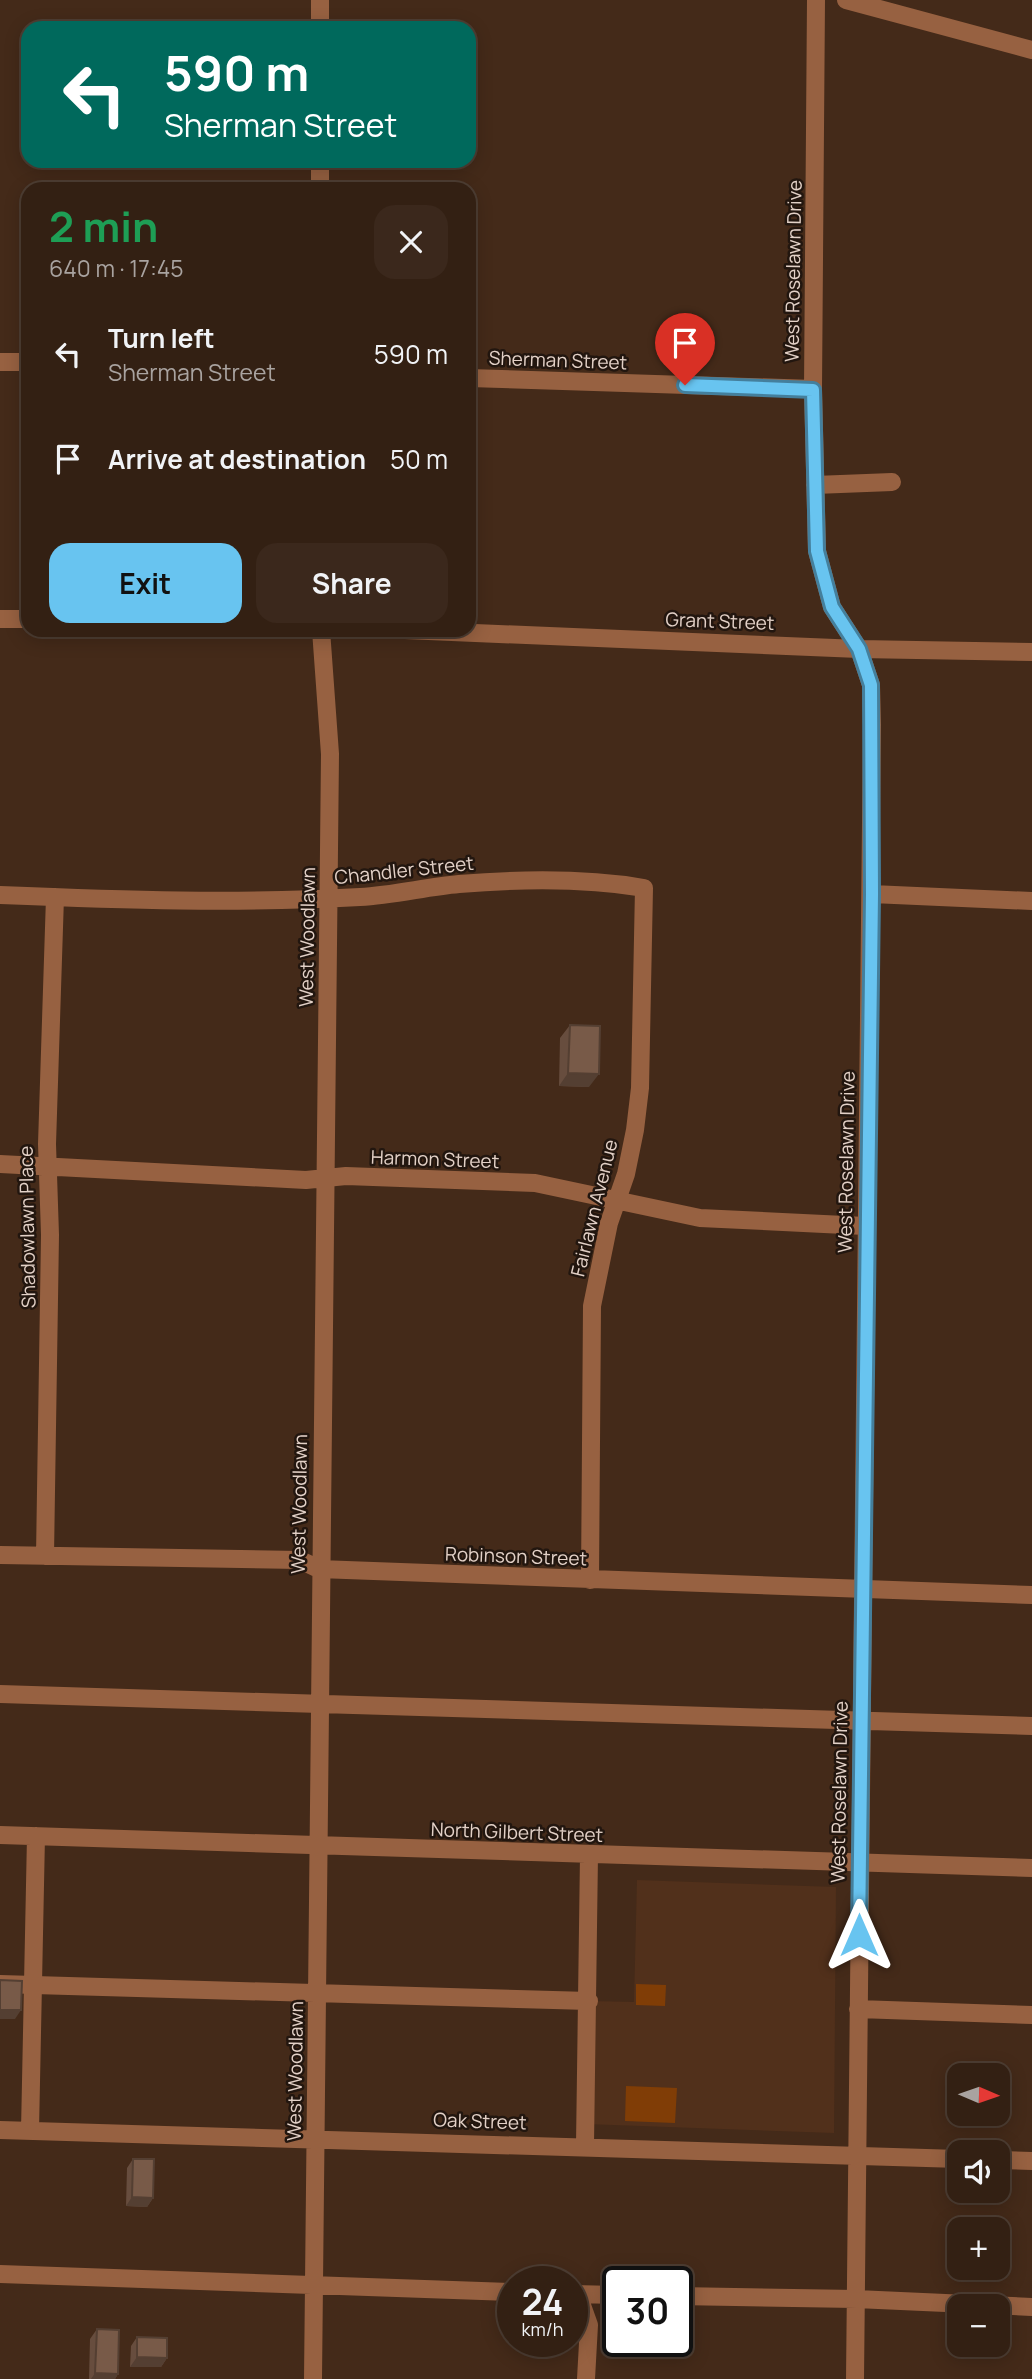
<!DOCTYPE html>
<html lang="en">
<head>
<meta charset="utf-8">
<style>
	body { margin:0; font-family:Manrope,sans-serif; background:#3b281c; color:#f1f3f6; height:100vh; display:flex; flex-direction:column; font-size:26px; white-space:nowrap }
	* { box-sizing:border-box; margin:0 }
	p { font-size:23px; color:#a9a3a0 }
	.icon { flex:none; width:38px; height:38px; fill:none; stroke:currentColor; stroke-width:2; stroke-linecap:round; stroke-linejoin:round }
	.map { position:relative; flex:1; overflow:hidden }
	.side { position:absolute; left:21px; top:182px; width:455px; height:455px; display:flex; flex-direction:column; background:#332013; border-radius:21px; box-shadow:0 4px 18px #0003,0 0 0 2px #4e3e33 }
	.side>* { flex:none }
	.banner { position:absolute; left:21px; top:21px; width:455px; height:147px; border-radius:21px; box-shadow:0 4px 18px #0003,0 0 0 2px #4e3e33; background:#00695c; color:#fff; overflow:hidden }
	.needle { width:46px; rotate:92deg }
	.controls { position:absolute; left:947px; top:2063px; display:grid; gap:14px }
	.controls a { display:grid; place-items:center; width:63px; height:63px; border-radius:14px; background:#332013; box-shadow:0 4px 18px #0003,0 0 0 2px #4e3e33; font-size:35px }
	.speed { position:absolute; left:497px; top:2266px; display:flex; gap:14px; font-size:35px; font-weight:700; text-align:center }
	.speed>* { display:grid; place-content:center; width:91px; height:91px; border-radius:50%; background:#332013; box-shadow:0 4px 18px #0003,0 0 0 2px #4e3e33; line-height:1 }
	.speed small { font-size:18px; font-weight:400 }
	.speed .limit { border:4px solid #111; border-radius:10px; background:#fff; color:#111 }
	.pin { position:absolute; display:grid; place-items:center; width:60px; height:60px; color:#fff; margin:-72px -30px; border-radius:50% 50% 50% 0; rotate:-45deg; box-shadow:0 0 7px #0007 }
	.pin .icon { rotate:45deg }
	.me { position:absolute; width:77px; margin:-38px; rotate:0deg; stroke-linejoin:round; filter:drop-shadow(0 0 5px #0008) }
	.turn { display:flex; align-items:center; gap:24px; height:147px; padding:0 28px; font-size:32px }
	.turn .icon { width:91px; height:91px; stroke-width:2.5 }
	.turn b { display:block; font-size:49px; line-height:60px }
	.round { display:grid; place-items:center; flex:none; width:74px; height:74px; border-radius:21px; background:#3b281c }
	.overview { display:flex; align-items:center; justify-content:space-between; height:119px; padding:0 28px }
	h1 { font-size:42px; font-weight:700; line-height:52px; color:#1e9e55 }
	.button { display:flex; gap:14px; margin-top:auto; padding:14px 28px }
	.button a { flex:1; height:80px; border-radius:21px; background:#68c4f0; color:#111; font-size:28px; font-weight:700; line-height:80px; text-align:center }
	.button a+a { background:#3b281c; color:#f1f3f6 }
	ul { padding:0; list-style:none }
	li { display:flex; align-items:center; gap:21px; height:105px; padding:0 28px }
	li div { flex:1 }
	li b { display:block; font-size:26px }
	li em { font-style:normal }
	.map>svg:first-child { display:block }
	.built { fill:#51301b }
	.green { fill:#803d06 }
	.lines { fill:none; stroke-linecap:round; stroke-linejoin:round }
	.minor { stroke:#976141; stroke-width:18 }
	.wall { fill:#674d3e }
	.shaded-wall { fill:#543f32 }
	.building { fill:#785a48; stroke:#543f32; stroke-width:2 }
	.route-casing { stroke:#447f9c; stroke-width:18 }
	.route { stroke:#68c4f0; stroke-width:12 }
	.labels { text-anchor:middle; stroke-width:5; stroke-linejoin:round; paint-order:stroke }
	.street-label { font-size:19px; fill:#e3d1c7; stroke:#22160f }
</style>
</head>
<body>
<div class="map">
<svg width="1032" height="2379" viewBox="0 0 1032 2379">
	<rect width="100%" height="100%" fill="#442a19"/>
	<path class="built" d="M637,1880L836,1887L834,2133L586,2124L589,2001L634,2002Z"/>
	<path class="green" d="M636,1984L666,1985L665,2006L636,2005Z
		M626,2086L677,2088L675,2123L625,2121Z"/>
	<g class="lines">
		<path class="minor" d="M816,0L813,389L817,551L832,607L859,649L871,685L872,725L855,2379
			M846,0L1032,50
			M320,28V0
			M320,161V189
			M0,362H28
			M469,378L813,389
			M815,485L892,482
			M0,619H28
			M405,630L859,649L1032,652
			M872,894L1032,901
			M0,895C120,900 240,904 360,897C394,895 426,887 459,884C520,879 585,878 644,888L640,1088L635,1130L626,1174L609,1223L592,1306L590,1580
			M0,1164L306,1180L346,1176L535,1183L700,1218L865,1226
			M0,1555L300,1560L319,1569L1032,1595
			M45,1556L50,1235L47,1144L55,897
			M0,1694L1032,1726
			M0,1835L1032,1868
			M0,1984L589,2001
			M858,2009L1032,2015
			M0,2130L959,2159
			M30,2131L36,1836
			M585,2145L589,1855
			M998,2160L1032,2161
			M0,2274L513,2292
			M572,2294L618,2295
			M578,2294L589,2325L586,2379
			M677,2296L856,2299L1032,2307
			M313,2379L330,754L321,630"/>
	</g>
	<path class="wall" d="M570,1025L589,1087L559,1086L560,1038Z
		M133,2159L153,2198L147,2207L126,2206L127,2168Z
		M97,2329L118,2374L115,2379H89L90,2339Z
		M137,2337L167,2358L161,2367H130L131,2346Z"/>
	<path class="shaded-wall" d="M568,1073L599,1074L589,1087L559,1086Z
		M0,2010H21L15,2019H0Z
		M132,2197L153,2198L147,2207L126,2206Z
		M137,2357L167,2358L161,2367H130Z
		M95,2373L118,2374L115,2379H91Z"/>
	<path class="building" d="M570,1025L600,1026L599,1074L568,1073Z
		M0,1980L22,1981L21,2010H0Z
		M133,2159H154L153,2198L132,2197Z
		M97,2329L119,2330L118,2374L95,2373Z
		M137,2337L167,2338V2358L137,2357Z"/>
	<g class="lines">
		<g class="route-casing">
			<path id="route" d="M685,385L813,390L817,551L832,607L859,649L871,685L872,894L859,1935"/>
		</g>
		<use href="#route" class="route"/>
	</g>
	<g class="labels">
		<g class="street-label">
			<text transform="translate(793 271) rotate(-89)" y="7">West Roselawn Drive</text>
			<text transform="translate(558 360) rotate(2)" y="7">Sherman Street</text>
			<text transform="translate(720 621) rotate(2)" y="7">Grant Street</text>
			<text transform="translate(404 870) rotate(-6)" y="7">Chandler Street</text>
			<text transform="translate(307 937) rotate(-89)" y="7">West Woodlawn</text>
			<text transform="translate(435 1159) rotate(2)" y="7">Harmon Street</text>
			<text transform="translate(846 1162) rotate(-89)" y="7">West Roselawn Drive</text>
			<text transform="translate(594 1208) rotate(-76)" y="7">Fairlawn Avenue</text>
			<text transform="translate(27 1227) rotate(-91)" y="7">Shadowlawn Place</text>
			<text transform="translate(299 1504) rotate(-89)" y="7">West Woodlawn</text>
			<text transform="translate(516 1556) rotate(2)" y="7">Robinson Street</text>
			<text transform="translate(839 1792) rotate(-89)" y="7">West Roselawn Drive</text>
			<text transform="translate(517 1832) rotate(2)" y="7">North Gilbert Street</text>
			<text transform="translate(295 2071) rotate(-89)" y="7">West Woodlawn</text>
			<text transform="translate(480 2121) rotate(2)" y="7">Oak Street</text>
		</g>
	</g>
</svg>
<div class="controls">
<a><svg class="needle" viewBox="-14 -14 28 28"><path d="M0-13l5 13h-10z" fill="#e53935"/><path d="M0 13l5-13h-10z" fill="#a9a3a0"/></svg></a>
<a><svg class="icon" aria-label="sound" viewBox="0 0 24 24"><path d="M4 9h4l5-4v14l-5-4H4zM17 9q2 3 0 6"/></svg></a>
<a>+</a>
<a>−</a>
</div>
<div class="speed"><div>24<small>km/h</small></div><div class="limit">30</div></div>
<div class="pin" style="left:685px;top:385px;background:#d93025"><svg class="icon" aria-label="arrive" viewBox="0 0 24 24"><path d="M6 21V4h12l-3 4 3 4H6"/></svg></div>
<svg class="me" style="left:859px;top:1935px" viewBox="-20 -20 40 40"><path d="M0-17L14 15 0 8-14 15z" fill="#68c4f0" stroke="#fff" stroke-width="4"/></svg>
<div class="banner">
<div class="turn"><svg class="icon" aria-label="left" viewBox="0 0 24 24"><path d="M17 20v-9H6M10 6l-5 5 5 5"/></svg><div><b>590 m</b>Sherman Street</div></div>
</div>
<section class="side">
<div class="overview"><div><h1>2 min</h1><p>640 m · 17:45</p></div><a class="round"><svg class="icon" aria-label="close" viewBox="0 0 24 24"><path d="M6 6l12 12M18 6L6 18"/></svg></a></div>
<ul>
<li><svg class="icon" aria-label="left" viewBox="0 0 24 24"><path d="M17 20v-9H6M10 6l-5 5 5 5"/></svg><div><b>Turn left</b><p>Sherman Street</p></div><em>590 m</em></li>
<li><svg class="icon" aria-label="arrive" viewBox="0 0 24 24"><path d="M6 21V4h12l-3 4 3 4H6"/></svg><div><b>Arrive at destination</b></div><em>50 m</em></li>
</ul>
<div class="button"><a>Exit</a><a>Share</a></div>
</section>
</div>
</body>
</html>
